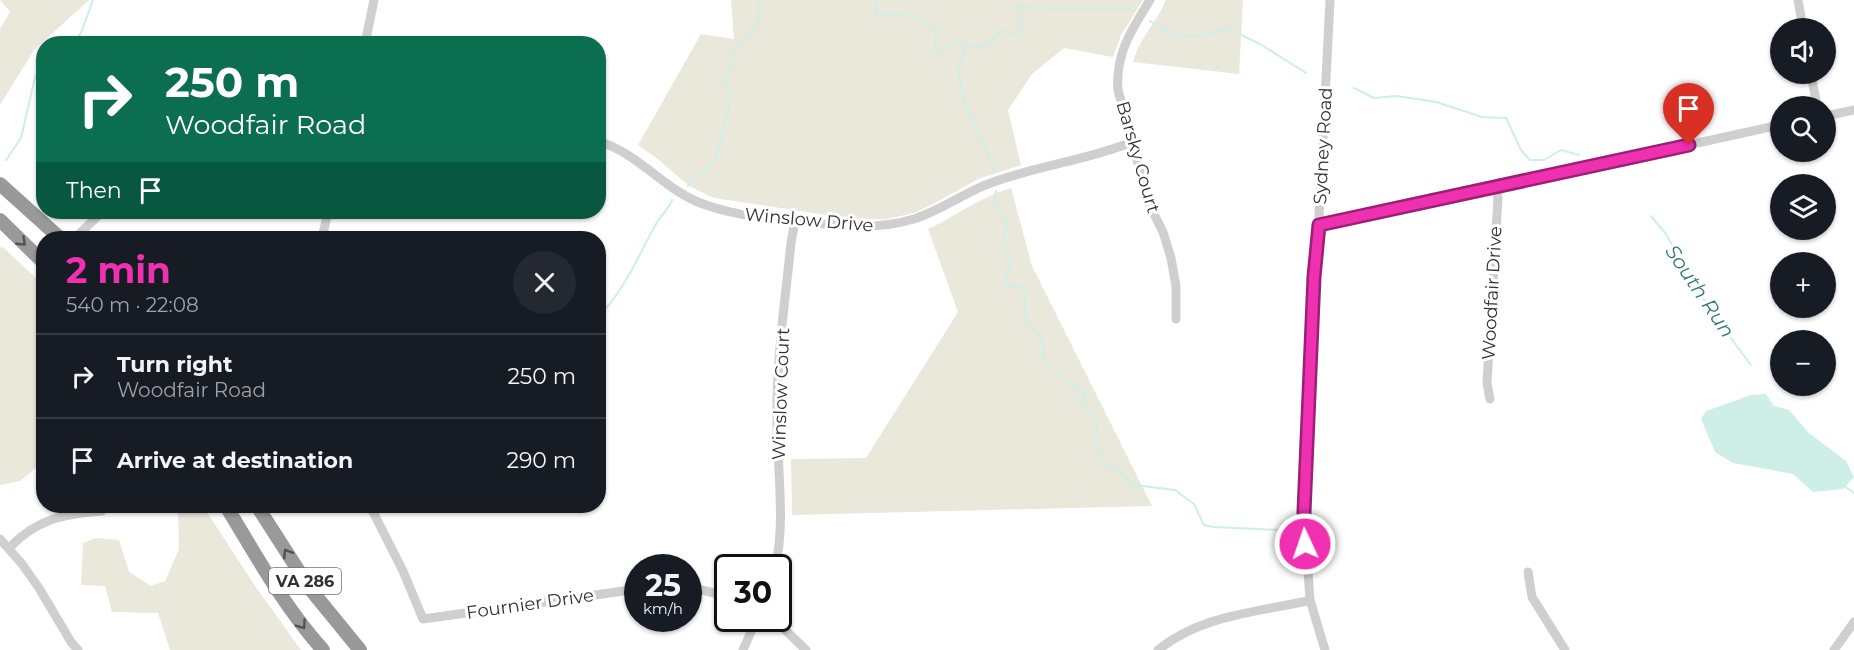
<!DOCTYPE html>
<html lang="en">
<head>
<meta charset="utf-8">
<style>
	body { margin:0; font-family:Montserrat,sans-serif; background:#242831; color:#f1f3f6; height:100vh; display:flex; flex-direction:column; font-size:22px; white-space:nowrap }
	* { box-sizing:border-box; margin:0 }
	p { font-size:20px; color:#9ea1a6 }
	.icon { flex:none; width:33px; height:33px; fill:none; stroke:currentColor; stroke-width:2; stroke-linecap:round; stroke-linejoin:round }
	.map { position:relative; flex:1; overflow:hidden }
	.details { position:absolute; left:36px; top:231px; width:570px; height:282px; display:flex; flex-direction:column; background:#171b24; border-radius:24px; box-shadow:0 2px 4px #0004 }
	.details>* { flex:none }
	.guide { position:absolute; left:36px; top:36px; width:570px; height:183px; border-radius:24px; box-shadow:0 2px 4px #0004; background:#0b6e4f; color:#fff; overflow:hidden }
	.controls { position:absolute; left:1770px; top:18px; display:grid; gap:12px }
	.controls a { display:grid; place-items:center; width:66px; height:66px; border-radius:50%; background:#171b24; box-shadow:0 2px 4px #0004; font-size:30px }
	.speed { position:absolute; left:624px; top:554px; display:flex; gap:12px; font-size:30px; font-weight:700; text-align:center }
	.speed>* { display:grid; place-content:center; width:78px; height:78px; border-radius:50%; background:#171b24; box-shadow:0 2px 4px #0004; line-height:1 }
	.speed small { font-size:15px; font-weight:400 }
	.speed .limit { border:3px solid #111; border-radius:9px; background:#fff; color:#111 }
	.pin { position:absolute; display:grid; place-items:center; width:51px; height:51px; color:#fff; margin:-62px -26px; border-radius:50% 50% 50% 0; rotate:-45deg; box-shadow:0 0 6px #0007 }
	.pin .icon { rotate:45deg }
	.me { position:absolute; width:66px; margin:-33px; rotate:357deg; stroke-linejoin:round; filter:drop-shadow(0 0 4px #0008) }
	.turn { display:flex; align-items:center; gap:21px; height:126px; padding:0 30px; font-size:27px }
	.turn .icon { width:78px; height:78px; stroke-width:2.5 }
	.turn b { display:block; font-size:42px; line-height:51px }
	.then { display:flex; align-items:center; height:57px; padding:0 30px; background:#0003; gap:12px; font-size:22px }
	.round { display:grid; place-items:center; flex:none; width:63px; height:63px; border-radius:32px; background:#242831 }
	.summary { display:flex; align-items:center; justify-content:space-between; height:102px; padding:0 30px }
	h1 { font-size:36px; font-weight:700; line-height:45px; color:#ee30b1 }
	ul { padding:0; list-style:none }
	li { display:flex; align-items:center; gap:18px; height:84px; padding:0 30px; border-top:2px solid #363941 }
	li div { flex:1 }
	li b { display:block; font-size:22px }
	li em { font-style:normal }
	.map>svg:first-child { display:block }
	.green { fill:#eae8da }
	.water { fill:#cdefe8 }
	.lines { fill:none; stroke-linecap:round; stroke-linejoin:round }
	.stream { stroke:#cdefe8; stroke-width:2 }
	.minor { stroke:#cfcfcf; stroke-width:9 }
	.highway { stroke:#999; stroke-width:14 }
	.oneway { stroke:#515151 }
	.route-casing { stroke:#9b1f73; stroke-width:15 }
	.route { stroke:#ee30b1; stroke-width:10 }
	.labels { text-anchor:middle; stroke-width:6; stroke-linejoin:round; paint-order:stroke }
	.shield { fill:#fff; stroke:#707070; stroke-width:1.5 }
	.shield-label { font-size:16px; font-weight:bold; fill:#323232 }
	.street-label { font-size:18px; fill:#323232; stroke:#fff }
	.water-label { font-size:20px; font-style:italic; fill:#337f6e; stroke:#fff }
</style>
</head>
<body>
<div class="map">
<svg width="1854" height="650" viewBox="0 0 1854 650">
	<rect width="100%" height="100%" fill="#fff"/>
	<path class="green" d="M0,0H89L34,50L0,105V29L10,12Z
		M731,0H1143L1121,35L1113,57L1064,48L1032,74L1008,110L1021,165L978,179L937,202L914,213L887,219L860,220L714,198L689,186L659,160L638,145L701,34L734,39Z
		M1166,0H1243L1239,74L1133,62C1139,39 1157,22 1166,0Z
		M1011,188L1032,266L1152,506L792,515L791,459L866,458L958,312L928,229C956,216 980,197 1011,188Z
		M0,247L4,248L44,286V424L37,428V467L20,481L0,485Z
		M176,506H203L255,586L301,650H170L158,613L112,612L105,586L81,585L83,543L96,538L119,540L129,572L151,586L165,581L179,549L178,509Z"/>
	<path class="water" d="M1766,394L1774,406L1789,410L1809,433L1846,461L1854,477L1843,489L1813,492L1793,474L1733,463L1715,452L1701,419L1706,411L1751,395Z"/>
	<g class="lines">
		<path class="stream" d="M874,0L878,16C906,13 911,15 936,27L935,51L939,52L957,39C976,53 987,47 1000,31L1016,33L1024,26L1016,6C1055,12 1094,6 1133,10
			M1150,21C1182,41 1192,39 1227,28L1260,44L1306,73
			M72,44L81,33L93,0
			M966,44L958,68L963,98L996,172
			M1354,88L1374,98L1397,96L1436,102L1482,117L1506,118L1521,150L1530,160H1544L1561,150L1579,155
			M6,160L21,138L35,77L44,68
			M688,186C697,175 712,170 717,156L731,98L730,91L723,82L731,68L730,55C739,44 749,34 759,22L758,0
			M996,191L994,204L1008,224L1001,248L1009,253C1016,270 999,273 1010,287H1022L1024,291L1026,321L1038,333L1043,345V359L1069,384L1085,391L1086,395L1080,403L1086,407L1097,421L1095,445L1104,457V466L1116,468L1134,485L1175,490L1194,504L1204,525L1214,527L1280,530L1288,555
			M1651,216L1666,234L1710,310L1751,365
			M598,317C625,290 638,256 656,224C661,215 669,209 672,200
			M598,339L601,352L598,379
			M1844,486L1854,493"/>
		<path class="minor" d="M1150,0C1132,29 1115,54 1118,90L1149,204L1163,232L1171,258L1176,286V319
			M1798,0L1803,28
			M365,44L374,0
			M1811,74L1817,106
			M1826,116L1854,110
			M598,141C640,154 664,190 703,204C736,216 771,219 806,222C843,226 878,230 914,219C940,211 962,194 988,184C1035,166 1085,161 1132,142
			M1319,226L1780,125
			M75,238L102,212
			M322,238L328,212
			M1490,399L1487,383L1498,198L1496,187
			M370,506L403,571L423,619L638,589
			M0,539L22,564L39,588L71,642L78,650
			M9,548C37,519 63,514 102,511
			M775,567C786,527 777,464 777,421C776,361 785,302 791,243L795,221
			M1528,572L1532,597L1565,650
			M688,587L728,596
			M769,618L782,627L806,650
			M743,650L757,618
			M1158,650C1203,614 1256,613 1310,600
			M1325,650L1310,600L1304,511L1330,0
			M1834,650L1854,622"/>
		<path class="highway" d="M0,184L60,238
			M0,220L44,263
			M226,506C256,555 284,607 323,650
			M257,506L311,590L360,650"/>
	</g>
	<defs><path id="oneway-chevron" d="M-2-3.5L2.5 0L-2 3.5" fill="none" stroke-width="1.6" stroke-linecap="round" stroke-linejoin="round" transform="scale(1.5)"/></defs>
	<g class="oneway">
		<use href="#oneway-chevron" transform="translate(22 242) rotate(44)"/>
		<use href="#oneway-chevron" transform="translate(287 553) rotate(-122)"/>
		<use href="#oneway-chevron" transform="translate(302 625) rotate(55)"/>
	</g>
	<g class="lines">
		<g class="route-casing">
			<path id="route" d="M1305,544L1304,512L1314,277L1319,225L1689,145"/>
		</g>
		<use href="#route" class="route"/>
	</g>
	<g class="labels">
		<rect class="shield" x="269" y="568" width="72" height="26" rx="4.5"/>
		<g class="shield-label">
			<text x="305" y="587">VA 286</text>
		</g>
		<g class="street-label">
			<text transform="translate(1323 146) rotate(-87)" y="6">Sydney Road</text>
			<text transform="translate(1138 157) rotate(74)" y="6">Barsky Court</text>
			<text transform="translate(809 220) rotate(5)" y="6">Winslow Drive</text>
			<text transform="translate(1492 293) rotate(-87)" y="6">Woodfair Drive</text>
			<text transform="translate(781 394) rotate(-88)" y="6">Winslow Court</text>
			<text transform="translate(530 604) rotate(-8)" y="6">Fournier Drive</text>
		</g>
		<g class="water-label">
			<text transform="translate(1700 291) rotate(56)" y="7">South Run</text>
		</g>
	</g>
</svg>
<div class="controls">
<a><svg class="icon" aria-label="sound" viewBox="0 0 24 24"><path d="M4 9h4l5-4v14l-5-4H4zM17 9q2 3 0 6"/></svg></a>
<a><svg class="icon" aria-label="search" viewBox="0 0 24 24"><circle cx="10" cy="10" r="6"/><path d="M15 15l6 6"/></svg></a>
<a><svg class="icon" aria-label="layers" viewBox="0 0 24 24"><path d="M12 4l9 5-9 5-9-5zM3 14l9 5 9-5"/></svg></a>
<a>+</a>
<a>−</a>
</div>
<div class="speed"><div>25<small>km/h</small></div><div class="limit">30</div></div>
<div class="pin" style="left:1689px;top:145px;background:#d93025"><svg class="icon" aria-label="arrive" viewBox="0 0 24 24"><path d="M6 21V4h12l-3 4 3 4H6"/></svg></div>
<svg class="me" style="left:1305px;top:544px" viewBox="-20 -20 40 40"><circle r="17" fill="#ee30b1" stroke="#fff" stroke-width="3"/><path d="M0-11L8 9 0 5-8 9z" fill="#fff"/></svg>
<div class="guide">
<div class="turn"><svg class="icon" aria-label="right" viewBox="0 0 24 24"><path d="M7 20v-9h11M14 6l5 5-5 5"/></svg><div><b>250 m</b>Woodfair Road</div></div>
<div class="then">Then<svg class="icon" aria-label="arrive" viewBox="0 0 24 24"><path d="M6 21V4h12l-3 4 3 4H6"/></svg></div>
</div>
<section class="details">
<div class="summary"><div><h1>2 min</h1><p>540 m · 22:08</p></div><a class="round"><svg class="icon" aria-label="close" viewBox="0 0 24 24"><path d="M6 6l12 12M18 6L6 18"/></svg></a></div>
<ul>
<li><svg class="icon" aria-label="right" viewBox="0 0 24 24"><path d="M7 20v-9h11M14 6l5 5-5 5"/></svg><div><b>Turn right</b><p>Woodfair Road</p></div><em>250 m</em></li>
<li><svg class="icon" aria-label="arrive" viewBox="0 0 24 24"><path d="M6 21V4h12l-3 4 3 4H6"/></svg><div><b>Arrive at destination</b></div><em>290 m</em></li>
</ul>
</section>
</div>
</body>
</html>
